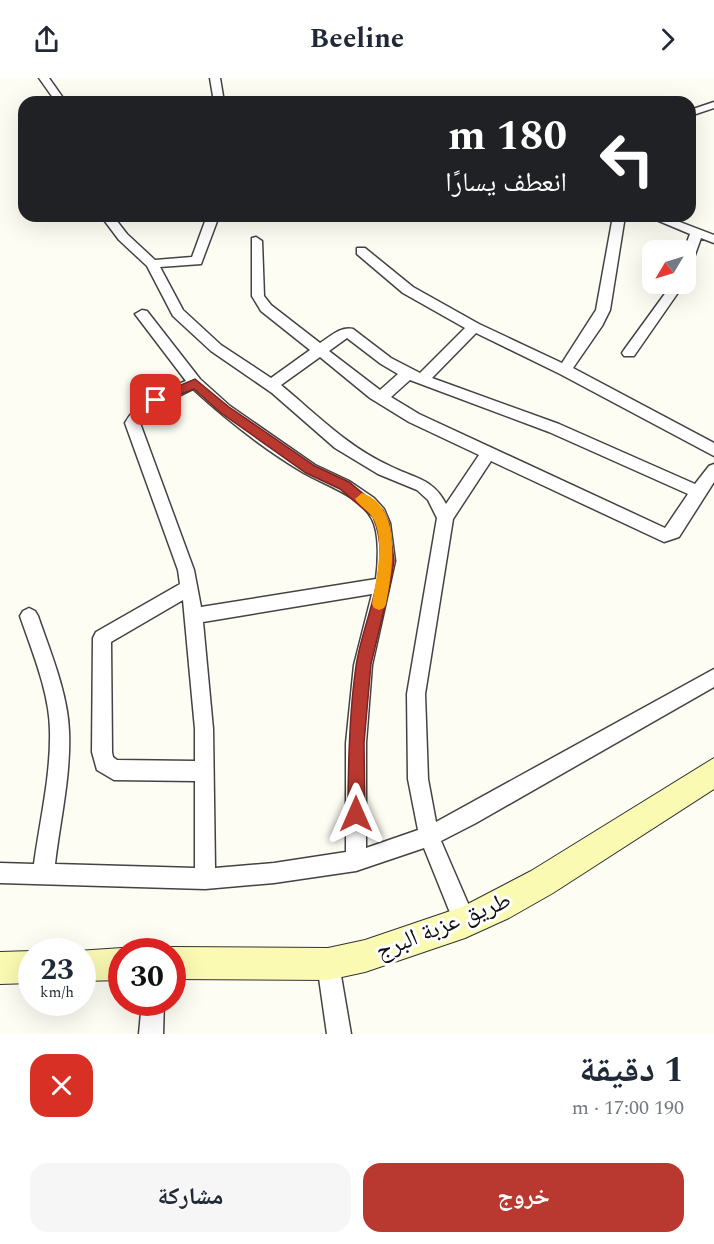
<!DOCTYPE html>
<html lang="ar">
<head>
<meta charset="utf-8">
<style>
	body { margin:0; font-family:Spectral,"Noto Naskh Arabic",serif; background:#f6f6f7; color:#1f2937; direction:rtl; height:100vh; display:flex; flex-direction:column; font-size:22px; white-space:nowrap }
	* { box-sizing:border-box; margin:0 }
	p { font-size:20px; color:#747a83 }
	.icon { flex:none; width:33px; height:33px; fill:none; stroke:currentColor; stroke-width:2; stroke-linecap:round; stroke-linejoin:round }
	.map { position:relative; height:956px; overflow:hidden; direction:ltr }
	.panel { display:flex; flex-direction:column; background:#fff; flex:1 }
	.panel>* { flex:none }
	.hud { position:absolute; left:18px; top:18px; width:678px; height:126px; border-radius:18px; box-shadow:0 6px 24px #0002; direction:rtl; background:#202124; color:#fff; overflow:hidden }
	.needle { width:39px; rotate:232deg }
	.controls { position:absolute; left:642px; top:162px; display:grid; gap:12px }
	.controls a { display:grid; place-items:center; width:54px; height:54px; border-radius:12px; background:#fff; box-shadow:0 6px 24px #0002; font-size:30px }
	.speed { position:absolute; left:18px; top:860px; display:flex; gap:12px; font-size:30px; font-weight:700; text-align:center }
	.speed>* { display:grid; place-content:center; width:78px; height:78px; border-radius:50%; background:#fff; box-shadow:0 6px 24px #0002; line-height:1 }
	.speed small { font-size:15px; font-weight:400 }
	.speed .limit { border:9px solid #d22; background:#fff; color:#111 }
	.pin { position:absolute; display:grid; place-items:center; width:51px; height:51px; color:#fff; margin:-26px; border-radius:12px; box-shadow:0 3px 9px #0006 }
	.me { position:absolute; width:66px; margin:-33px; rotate:0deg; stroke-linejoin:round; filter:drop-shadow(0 0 4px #0008) }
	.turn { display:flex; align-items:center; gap:21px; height:126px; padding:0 30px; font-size:27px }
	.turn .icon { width:78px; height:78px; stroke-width:2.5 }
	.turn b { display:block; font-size:42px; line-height:51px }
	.round { display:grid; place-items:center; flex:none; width:63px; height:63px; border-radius:18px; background:#f6f6f7 }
	.headline { display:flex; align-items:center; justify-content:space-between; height:102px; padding:0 30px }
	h1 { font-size:36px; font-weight:700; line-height:45px }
	.button { display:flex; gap:12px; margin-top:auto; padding:12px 30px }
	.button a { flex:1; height:69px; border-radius:18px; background:#b9382f; color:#fff; font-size:24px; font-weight:700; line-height:69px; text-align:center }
	.button a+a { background:#f6f6f7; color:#1f2937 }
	header { display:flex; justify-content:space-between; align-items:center; height:78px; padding:0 30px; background:#fff; font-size:27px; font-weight:700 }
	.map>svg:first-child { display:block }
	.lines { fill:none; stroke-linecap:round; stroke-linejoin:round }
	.street-casing { stroke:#434343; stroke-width:3 }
	.secondary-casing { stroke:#323232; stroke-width:2 }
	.street { fill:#fff; fill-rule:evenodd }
	.secondary { fill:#fafab3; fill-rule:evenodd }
	.route { fill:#b9382f; stroke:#78241f; stroke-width:1.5 }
	.slow { fill:#f59e0b }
	.labels { text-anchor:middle; stroke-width:6; stroke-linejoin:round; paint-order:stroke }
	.near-street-label { font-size:24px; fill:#101010; stroke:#fff }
</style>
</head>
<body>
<header><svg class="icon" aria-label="forward" viewBox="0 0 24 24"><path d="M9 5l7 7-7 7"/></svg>Beeline<svg class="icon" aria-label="share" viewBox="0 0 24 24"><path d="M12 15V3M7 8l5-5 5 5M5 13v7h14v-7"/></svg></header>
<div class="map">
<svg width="714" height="956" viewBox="0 0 714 956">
	<rect width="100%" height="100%" fill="#fefdf4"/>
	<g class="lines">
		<g class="street-casing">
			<path id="street" d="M39,0H49L66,24H56Z
				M210,0H220L224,24H214Z
				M714,24V30L690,38V32Z
				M101,138H113L127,156L155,182L192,179L207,138H219L201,186L160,189L183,232L221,267L271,300L310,272L261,233L252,218V160L256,159L262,163L264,218L271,227L320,265C330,259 340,248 353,251L391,280L420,295L465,250L403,215L357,176V170H365L413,209L479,246L562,285L596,232L613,138H625L610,232L602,248L573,290L714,365V378L560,296L476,255L432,300L559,346L695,406L709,388L714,386V404L679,459L664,464L491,383L453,441L425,616L428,701L436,744L714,591V609L476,745L441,763L476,844L473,852L465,855L457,852L424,770L356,793L274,805L205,811L0,805V785L34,786C40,742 51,697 50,653C50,616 32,573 20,538L23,533L29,530L35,533L38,538C50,573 68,616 69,653C71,697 60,743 55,786L195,790V703L114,702L97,692L92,674L93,560L96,554L180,506L178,492L125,345C138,321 162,313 186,303L135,236L142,232L147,233L200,301L230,328L315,387L349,403L374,420L384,431L390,445L395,483L372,587L366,665V770L418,752L408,701L407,616L437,440L428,422L417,412L378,396L335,370L272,315L211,273L173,238L147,188L119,162ZM347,260L381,286L398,296L380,312L329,273ZM320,279L370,320L409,344L479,377L446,426C433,400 413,400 390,388C348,369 316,336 281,307ZM410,302L549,354L688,416L665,450L419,336L391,319ZM193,311C227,342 265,372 304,395C327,408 359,417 372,441C380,456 378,486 376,501L201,529L194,492L140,345L157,329ZM372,516L354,587L346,665V774L274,785L215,790L213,651L203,544ZM183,522L195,651V683L117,682L113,679L112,674L111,564Z
				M647,138H664L714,157V165L701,160L692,185L686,189L684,172L690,156Z
				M672,206H684L634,278H624L622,275L624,272Z
				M328,875L336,878L339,886L351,956H327L317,886L320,878Z
				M142,924H164L163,956H139Z"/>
		</g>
		<g class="secondary-casing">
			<path id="secondary" d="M714,680V711L553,815L509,840L465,860L365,894L328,902L172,901V873H162L172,869L328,870L365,862L462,829L531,793Z
				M122,870L130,873H122V902L82,903V873H77Z
				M32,873V905L0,906V874Z"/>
		</g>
		<use href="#street" class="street"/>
		<use href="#secondary" class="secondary"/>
	</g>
	<path class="route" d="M195,301L229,329L315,388L349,404L383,432L389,445L394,483L390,507L371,586L364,665L365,736L362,742L356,744L350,742L348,736C348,687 349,637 356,588C363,540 394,488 373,439L340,411L306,395L221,335L194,311L156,326L150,322L152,319Z"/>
	<path class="slow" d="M362,415C404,429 392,494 386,526L384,530L379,532L374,530L372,526C376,502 385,465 374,442C370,433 360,429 355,421Z"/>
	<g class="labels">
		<g class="near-street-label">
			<text transform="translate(443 847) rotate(-22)" y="8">طريق عزبة البرج</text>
		</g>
	</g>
</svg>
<div class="controls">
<a><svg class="needle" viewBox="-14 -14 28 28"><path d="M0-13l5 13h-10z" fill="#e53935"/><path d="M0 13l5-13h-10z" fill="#747a83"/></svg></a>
</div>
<div class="speed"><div>23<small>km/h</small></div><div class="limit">30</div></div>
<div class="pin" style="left:156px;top:322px;background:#d93025"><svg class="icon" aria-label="arrive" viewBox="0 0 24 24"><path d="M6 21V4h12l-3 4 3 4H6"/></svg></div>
<svg class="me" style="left:356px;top:736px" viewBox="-20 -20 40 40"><path d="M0-17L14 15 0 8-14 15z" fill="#b9382f" stroke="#fff" stroke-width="4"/></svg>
<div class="hud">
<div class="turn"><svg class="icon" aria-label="left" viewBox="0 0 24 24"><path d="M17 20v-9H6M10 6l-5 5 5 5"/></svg><div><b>180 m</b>انعطف يسارًا</div></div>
</div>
</div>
<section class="panel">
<div class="headline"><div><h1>1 دقيقة</h1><p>190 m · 17:00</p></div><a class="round" style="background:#d93025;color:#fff"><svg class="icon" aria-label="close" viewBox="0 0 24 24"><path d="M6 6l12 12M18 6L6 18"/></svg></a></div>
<div class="button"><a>خروج</a><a>مشاركة</a></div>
</section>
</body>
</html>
